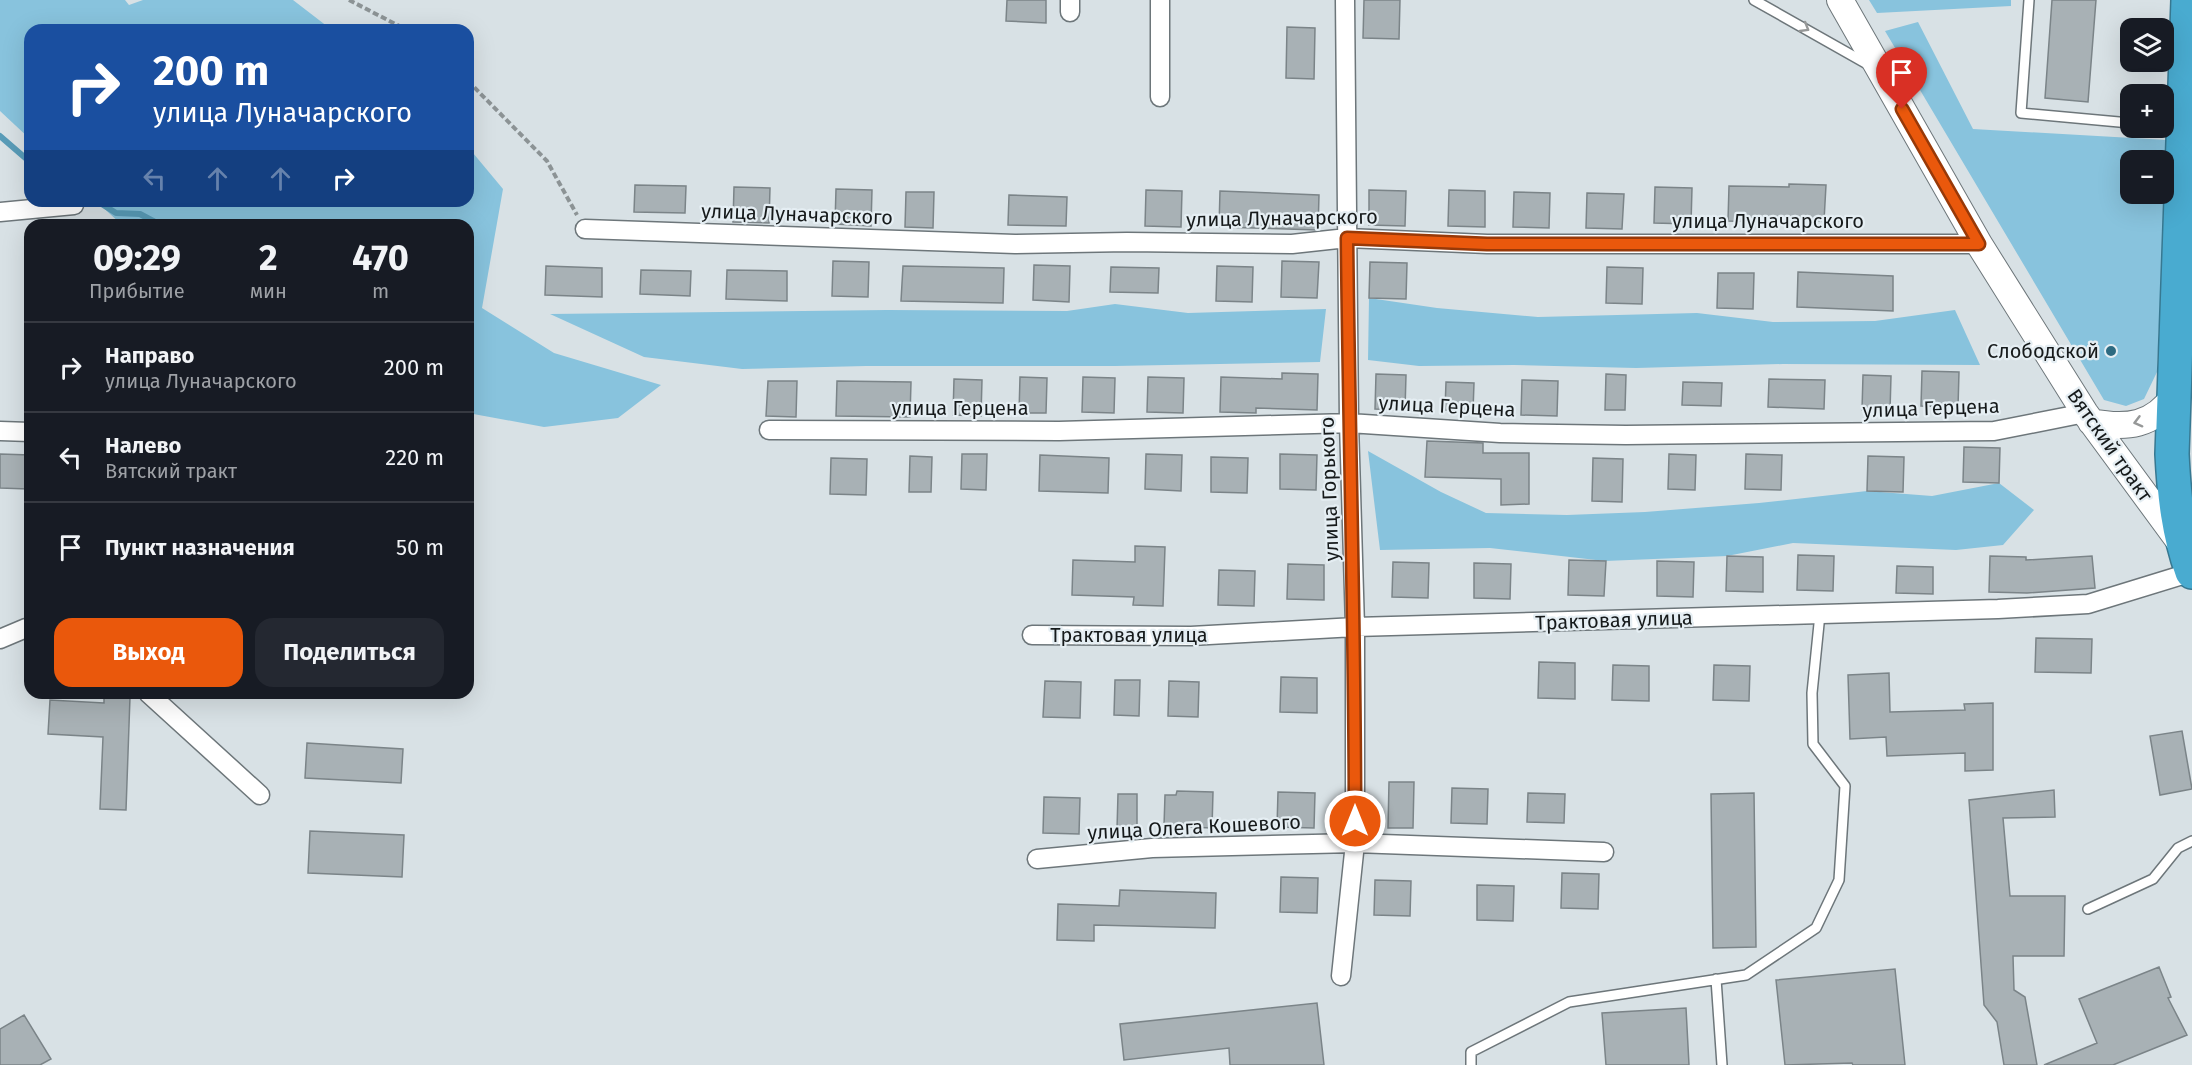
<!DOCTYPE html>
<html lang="ru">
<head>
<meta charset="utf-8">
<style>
	body { margin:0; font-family:"Fira Sans",sans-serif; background:#242831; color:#f1f3f6; height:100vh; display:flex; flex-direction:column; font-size:22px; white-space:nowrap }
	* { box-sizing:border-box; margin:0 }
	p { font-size:20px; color:#9ea1a6 }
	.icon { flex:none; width:33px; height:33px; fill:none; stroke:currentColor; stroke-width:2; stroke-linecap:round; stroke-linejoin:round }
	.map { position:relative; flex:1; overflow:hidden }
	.details { position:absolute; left:24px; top:219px; width:450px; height:480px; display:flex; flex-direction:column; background:#171b24; border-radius:18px; box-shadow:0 6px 24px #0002 }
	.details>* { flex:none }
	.hud { position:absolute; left:24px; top:24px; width:450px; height:183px; border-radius:18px; box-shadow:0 6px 24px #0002; background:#1a4fa0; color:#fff; overflow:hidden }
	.fabs { position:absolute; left:2120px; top:18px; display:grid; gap:12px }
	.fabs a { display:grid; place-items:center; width:54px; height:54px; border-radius:12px; background:#171b24; box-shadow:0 6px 24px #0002; font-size:30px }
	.pin { position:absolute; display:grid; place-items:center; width:51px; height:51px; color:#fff; margin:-62px -26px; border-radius:50% 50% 50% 0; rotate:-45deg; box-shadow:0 0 6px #0007 }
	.pin .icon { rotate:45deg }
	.me { position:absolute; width:66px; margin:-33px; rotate:0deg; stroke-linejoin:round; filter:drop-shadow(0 0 4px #0008) }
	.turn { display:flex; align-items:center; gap:21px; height:126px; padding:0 30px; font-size:27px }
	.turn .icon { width:78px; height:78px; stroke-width:2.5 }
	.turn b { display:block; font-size:42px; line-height:51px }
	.lanes { display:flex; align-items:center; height:57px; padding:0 30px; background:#0003; justify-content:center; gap:30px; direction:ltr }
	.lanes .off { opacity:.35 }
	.eta { display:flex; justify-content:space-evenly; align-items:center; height:102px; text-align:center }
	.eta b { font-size:36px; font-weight:700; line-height:42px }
	.cta { display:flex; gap:12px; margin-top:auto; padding:12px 30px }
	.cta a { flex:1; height:69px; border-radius:18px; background:#ea580c; color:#fff; font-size:24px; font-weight:700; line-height:69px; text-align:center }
	.cta a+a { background:#242831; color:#f1f3f6 }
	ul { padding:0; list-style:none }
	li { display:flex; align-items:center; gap:18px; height:90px; padding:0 30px; border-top:2px solid #363941 }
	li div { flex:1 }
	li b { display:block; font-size:22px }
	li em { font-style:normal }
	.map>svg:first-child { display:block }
	.green { fill:#88c3dd; fill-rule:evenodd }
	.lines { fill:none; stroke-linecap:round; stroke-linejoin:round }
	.stream { stroke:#599cb8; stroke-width:6 }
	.building { fill:#a8b1b5; stroke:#7b8488; stroke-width:1.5 }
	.lane-casing { stroke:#6d767a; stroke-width:12 }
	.street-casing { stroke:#6d767a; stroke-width:21 }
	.secondary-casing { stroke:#6d767a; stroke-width:28 }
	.highway-casing { stroke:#377891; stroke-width:36 }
	.path { stroke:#8c9395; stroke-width:4; stroke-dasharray:6 3; stroke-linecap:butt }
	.lane { stroke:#fff; stroke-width:9 }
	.street { stroke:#fff; stroke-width:18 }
	.secondary { stroke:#fff; stroke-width:26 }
	.highway { stroke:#49abd0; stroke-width:33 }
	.oneway { stroke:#969898 }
	.route-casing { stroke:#983908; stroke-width:15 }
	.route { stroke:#ea580c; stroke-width:10 }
	.poi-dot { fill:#2d6a81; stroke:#e5eef3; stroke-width:2 }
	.labels { text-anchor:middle; stroke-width:4.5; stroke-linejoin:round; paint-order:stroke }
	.street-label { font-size:20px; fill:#161a1b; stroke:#e5eef3 }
	.poi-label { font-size:20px; fill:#161a1b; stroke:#e5eef3; text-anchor:end }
</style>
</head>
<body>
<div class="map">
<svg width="2192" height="1065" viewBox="0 0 2192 1065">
	<rect width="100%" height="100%" fill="#d8e1e5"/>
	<path class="green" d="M0,0H125L129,5L143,0H293L332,30H30V139L0,111Z
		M1869,0H2011V6L1877,13Z
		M1918,22L1973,129L2167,140L2157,372L2144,399L2126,406L2104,400L1885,31ZM2130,160H2163V194H2130Z
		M468,147L503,189L482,308L554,353L661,385L618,418L544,427L468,413V225H122L96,201H468Z
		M1369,298L1437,308L1538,317L1697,313L1773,322L1875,321L1955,310L1980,365L1783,364L1636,368L1514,365L1419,366L1368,360Z
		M1115,304L1188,313L1326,309L1320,362L1115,366H866L742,369L644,357L550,314L887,310L1067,311Z
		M1368,451L1441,492L1486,513L1567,515L1645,512L1759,503L1867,491L1932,496L1999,483L2034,510L2003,545L1956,550L1793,543L1727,556L1605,561L1490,548L1380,550Z"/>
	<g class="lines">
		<path class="stream" d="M0,136L30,162
			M97,201L116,213L140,214L155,222L173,225"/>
	</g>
	<path class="building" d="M1007,0H1046V23L1006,21Z
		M1364,0H1400L1399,39L1363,38Z
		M2052,0H2096L2088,102L2045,98Z
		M1287,27L1315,28L1314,79L1286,78Z
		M1789,184L1826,185L1824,221L1765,219V222L1728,221L1729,186L1789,187Z
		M635,185L686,186L685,213L634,212Z
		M734,187L770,188L769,223L733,222Z
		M1655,187L1692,188L1691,224L1654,223Z
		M836,189L872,190L871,226L835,224Z
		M1146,190L1182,191L1181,227L1145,226Z
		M1369,190L1406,191L1405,226L1369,225Z
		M1449,190L1485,191V227L1448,226Z
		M1220,191L1319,195L1318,230L1219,227Z
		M906,192H934L933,228L905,227Z
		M1514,192L1550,193L1549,228L1513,227Z
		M1587,193L1624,194L1622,229L1586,228Z
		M1009,195L1067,197L1066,226L1008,225Z
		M833,261L869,262L868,297L832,296Z
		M1282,261L1319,262L1317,298L1281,297Z
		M1370,262L1407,263L1406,299L1369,298Z
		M1034,265L1070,266L1069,302L1033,300Z
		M546,266L602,268V297L545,295Z
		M903,266L1004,268L1003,303L901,301Z
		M1217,266L1253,267L1252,302L1216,301Z
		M1111,267L1159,268L1158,293L1110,292Z
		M1607,267L1643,268L1642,304L1606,303Z
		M641,270L691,271L690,296L640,294Z
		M727,270L787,271V301L726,299Z
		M1798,272L1893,276V311L1797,307Z
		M1718,273H1754L1753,309L1717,308Z
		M1922,371L1959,372L1958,407L1921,406Z
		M1282,373L1318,374L1317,410L1256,408V413L1220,412L1221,377L1282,379Z
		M1376,374L1406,375L1405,410L1375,409Z
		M1606,374L1626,375L1625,410H1605Z
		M1863,375L1891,376L1890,411L1862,410Z
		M1020,377L1047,378L1046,413H1019Z
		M1083,377L1115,378L1114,413L1082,412Z
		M1148,377L1184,378L1183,413L1147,412Z
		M954,379L982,380L981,416L953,415Z
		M1769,379L1825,380L1824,409L1768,407Z
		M1522,380L1558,381L1557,416L1521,415Z
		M768,381H797L796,417L766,416Z
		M837,381L911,382L910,417L836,416Z
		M1446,382L1474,383L1473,411L1445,410Z
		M1683,382L1722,383L1721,406L1682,405Z
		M1427,441L1483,443V453H1529V504L1501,505V479L1425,477Z
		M1964,447L2000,448L1999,483L1963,482Z
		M0,454L30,455L28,489L0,488Z
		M962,454H987L986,490L961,489Z
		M1146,454L1182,455L1181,491L1145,489Z
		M1280,454L1317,455L1316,490L1280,489Z
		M1669,454L1696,455L1695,490L1668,489Z
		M1746,454L1782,455L1781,490L1745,489Z
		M1040,455L1109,458L1108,493L1039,491Z
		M910,456L932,457L931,492H909Z
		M1868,456L1904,457L1903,492L1867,491Z
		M1211,457L1248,458L1247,493L1211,492Z
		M831,458L867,459L866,495L830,494Z
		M1593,458L1623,459L1622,502L1592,501Z
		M1135,546L1165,547L1163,606L1133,605L1134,597L1072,595L1073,560L1135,562Z
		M1798,555L1834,556L1833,591L1797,590Z
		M1727,556L1763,557V592L1726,591Z
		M1990,556L2026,557V560L2092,556L2095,588L2027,593L1989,592Z
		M1569,560L1606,561L1604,596L1568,595Z
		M1657,561L1694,562L1693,597L1657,596Z
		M1393,562L1429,563L1428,598L1392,597Z
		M1474,563L1511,564L1510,599L1474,598Z
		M1288,564L1324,565V600L1287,599Z
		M1897,566L1933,567V594L1896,593Z
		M1219,570L1255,571L1254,606L1218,605Z
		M2036,638L2092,639L2091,673L2035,672Z
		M1539,662L1575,663V699L1538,698Z
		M1613,665L1649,666V701L1612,700Z
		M1714,665L1750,666L1749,701L1713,700Z
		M1889,673L1890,712L1965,710L1964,704L1993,703V770L1965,771V753L1887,756L1886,737L1850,739L1848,675Z
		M1281,677L1317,678V713L1280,712Z
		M1115,680H1140L1139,716L1114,715Z
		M1045,681L1081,682L1080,718L1043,717Z
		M1169,681L1199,682L1198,717L1168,716Z
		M104,696L130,697L126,810L100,809L103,737L48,734L50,700L104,703Z
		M2182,731L2192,789L2160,795L2150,736Z
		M307,743L403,749L401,783L305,778Z
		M1389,782H1414L1413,828H1388Z
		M1452,788L1488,789L1487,824L1451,823Z
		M2054,790L2055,817L2003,818L2010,896H2065L2064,956H2013L2014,990L2025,997L2037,1065H2004L1997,1022L1984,1005L1969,800Z
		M1177,791L1213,792L1212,828L1164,826L1165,795H1176Z
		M1278,792L1315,793L1314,828L1277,827Z
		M1528,793L1565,794L1564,823L1527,822Z
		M1754,793L1756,947L1713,948L1711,794Z
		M1118,794H1137V830L1117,829Z
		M1044,797L1080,798L1079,834L1043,833Z
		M310,831L404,835L402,877L308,873Z
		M1562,873L1599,874L1598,909L1561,908Z
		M1281,877L1318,878L1317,913L1280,912Z
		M1375,880L1411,881L1410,916L1374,915Z
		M1477,885L1514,886L1513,921L1477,920Z
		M1120,890L1216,893L1215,928L1094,925V941L1057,940L1058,904L1119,906Z
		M2159,967L2171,997L2168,998L2187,1035L2113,1065H2044L2097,1043L2079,999Z
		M1895,969L1905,1065H1853L1852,1063L1785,1065L1776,980Z
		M1317,1003L1324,1065H1230L1229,1048L1124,1060L1120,1024Z
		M1686,1008L1689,1065H1606L1602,1013Z
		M24,1015L51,1059L40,1065H0V1029Z"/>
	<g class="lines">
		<g class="lane-casing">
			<path id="lane" d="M1754,0L1869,65
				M2029,0L2021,113L2130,123
				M2088,909L2153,879L2178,848L2192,841
				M1716,979L1722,1065
				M1471,1065V1052L1569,1002L1746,975L1816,928L1839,880L1845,786L1813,744L1812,693L1820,614"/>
		</g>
		<g class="street-casing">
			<path id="street" d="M1070,0V12
				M1160,97V0
				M0,212L74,205
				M585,229L1015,244L1127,242L1292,244L1347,238L1487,244H1979
				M769,430L1059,431L1349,423L1500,433L1626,435L1994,431L2085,413
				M0,431L30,432
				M1032,635L1191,636L1355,627L1998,609L2088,604L2192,572
				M0,639L26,628L30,630
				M148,693L260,795
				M1037,859L1152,848L1355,843L1604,852
				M1341,976L1355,843V627L1349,423L1345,0"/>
		</g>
		<g class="secondary-casing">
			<path id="secondary" d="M1840,0L1979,244L2085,413L2182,545
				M2091,422C2127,429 2153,426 2175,395"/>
		</g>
		<g class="highway-casing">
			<path id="highway" d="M2188,0L2172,454C2174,495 2178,533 2192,572"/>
		</g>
		<path class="path" d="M349,0L407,30
			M468,81L547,161L577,215"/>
		<use href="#lane" class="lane"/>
		<use href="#street" class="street"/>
		<use href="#secondary" class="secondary"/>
		<use href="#highway" class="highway"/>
	</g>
	<defs><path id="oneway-chevron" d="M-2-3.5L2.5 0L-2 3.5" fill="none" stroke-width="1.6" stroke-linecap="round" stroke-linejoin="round" transform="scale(1.5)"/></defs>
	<g class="oneway">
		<use href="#oneway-chevron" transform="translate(1805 28) rotate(31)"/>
		<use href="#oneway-chevron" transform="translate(2138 422) rotate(165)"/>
	</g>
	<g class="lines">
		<g class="route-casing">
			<path id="route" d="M1355,821C1355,627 1349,432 1347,238L1487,244H1979L1902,109"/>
		</g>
		<use href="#route" class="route"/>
	</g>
	<circle class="poi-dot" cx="2111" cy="351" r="6"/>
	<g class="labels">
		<g class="street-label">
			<text transform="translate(797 214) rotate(2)" y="7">улица Луначарского</text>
			<text transform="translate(1282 218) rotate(-1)" y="7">улица Луначарского</text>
			<text x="1768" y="228">улица Луначарского</text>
			<text transform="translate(1447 406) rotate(3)" y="7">улица Герцена</text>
			<text x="960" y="415">улица Герцена</text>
			<text transform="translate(1931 408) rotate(-2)" y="7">улица Герцена</text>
			<text transform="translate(2110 445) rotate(55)" y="7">Вятский тракт</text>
			<text transform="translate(1329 489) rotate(-92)" y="7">улица Горького</text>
			<text transform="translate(1614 620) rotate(-2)" y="7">Трактовая улица</text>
			<text x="1129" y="642">Трактовая улица</text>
			<text transform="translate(1194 827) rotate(-3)" y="7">улица Олега Кошевого</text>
		</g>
		<g class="poi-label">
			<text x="2099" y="358">Слободской</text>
		</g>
	</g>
</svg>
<div class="fabs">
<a><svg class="icon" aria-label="layers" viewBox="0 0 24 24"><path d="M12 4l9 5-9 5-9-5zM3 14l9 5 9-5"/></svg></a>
<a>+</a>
<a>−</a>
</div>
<div class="pin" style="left:1902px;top:109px;background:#d93025"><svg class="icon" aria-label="arrive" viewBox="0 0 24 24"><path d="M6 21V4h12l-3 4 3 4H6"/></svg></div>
<svg class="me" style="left:1355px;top:821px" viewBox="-20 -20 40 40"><circle r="17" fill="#ea580c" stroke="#fff" stroke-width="3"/><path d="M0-11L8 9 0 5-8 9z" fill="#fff"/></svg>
<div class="hud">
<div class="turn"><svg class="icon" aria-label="right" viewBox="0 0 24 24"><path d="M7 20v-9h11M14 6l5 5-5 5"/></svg><div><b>200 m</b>улица Луначарского</div></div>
<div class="lanes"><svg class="icon off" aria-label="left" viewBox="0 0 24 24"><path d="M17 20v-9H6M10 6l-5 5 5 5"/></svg><svg class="icon off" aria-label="ahead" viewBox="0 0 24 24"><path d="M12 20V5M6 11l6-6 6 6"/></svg><svg class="icon off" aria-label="ahead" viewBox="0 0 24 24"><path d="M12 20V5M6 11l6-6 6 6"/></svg><svg class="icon" aria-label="right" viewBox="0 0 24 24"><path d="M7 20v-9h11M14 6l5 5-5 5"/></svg></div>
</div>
<section class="details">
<div class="eta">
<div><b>09:29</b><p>Прибытие</p></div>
<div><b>2</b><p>мин</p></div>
<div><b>470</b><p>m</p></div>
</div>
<ul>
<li><svg class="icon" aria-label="right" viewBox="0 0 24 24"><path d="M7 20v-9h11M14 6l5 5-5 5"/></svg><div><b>Направо</b><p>улица Луначарского</p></div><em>200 m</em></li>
<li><svg class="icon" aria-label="left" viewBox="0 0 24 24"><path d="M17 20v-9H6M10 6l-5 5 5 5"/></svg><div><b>Налево</b><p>Вятский тракт</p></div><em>220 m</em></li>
<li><svg class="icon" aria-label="arrive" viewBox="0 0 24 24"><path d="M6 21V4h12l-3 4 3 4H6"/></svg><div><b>Пункт назначения</b></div><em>50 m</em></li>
</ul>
<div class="cta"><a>Выход</a><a>Поделиться</a></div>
</section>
</div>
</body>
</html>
